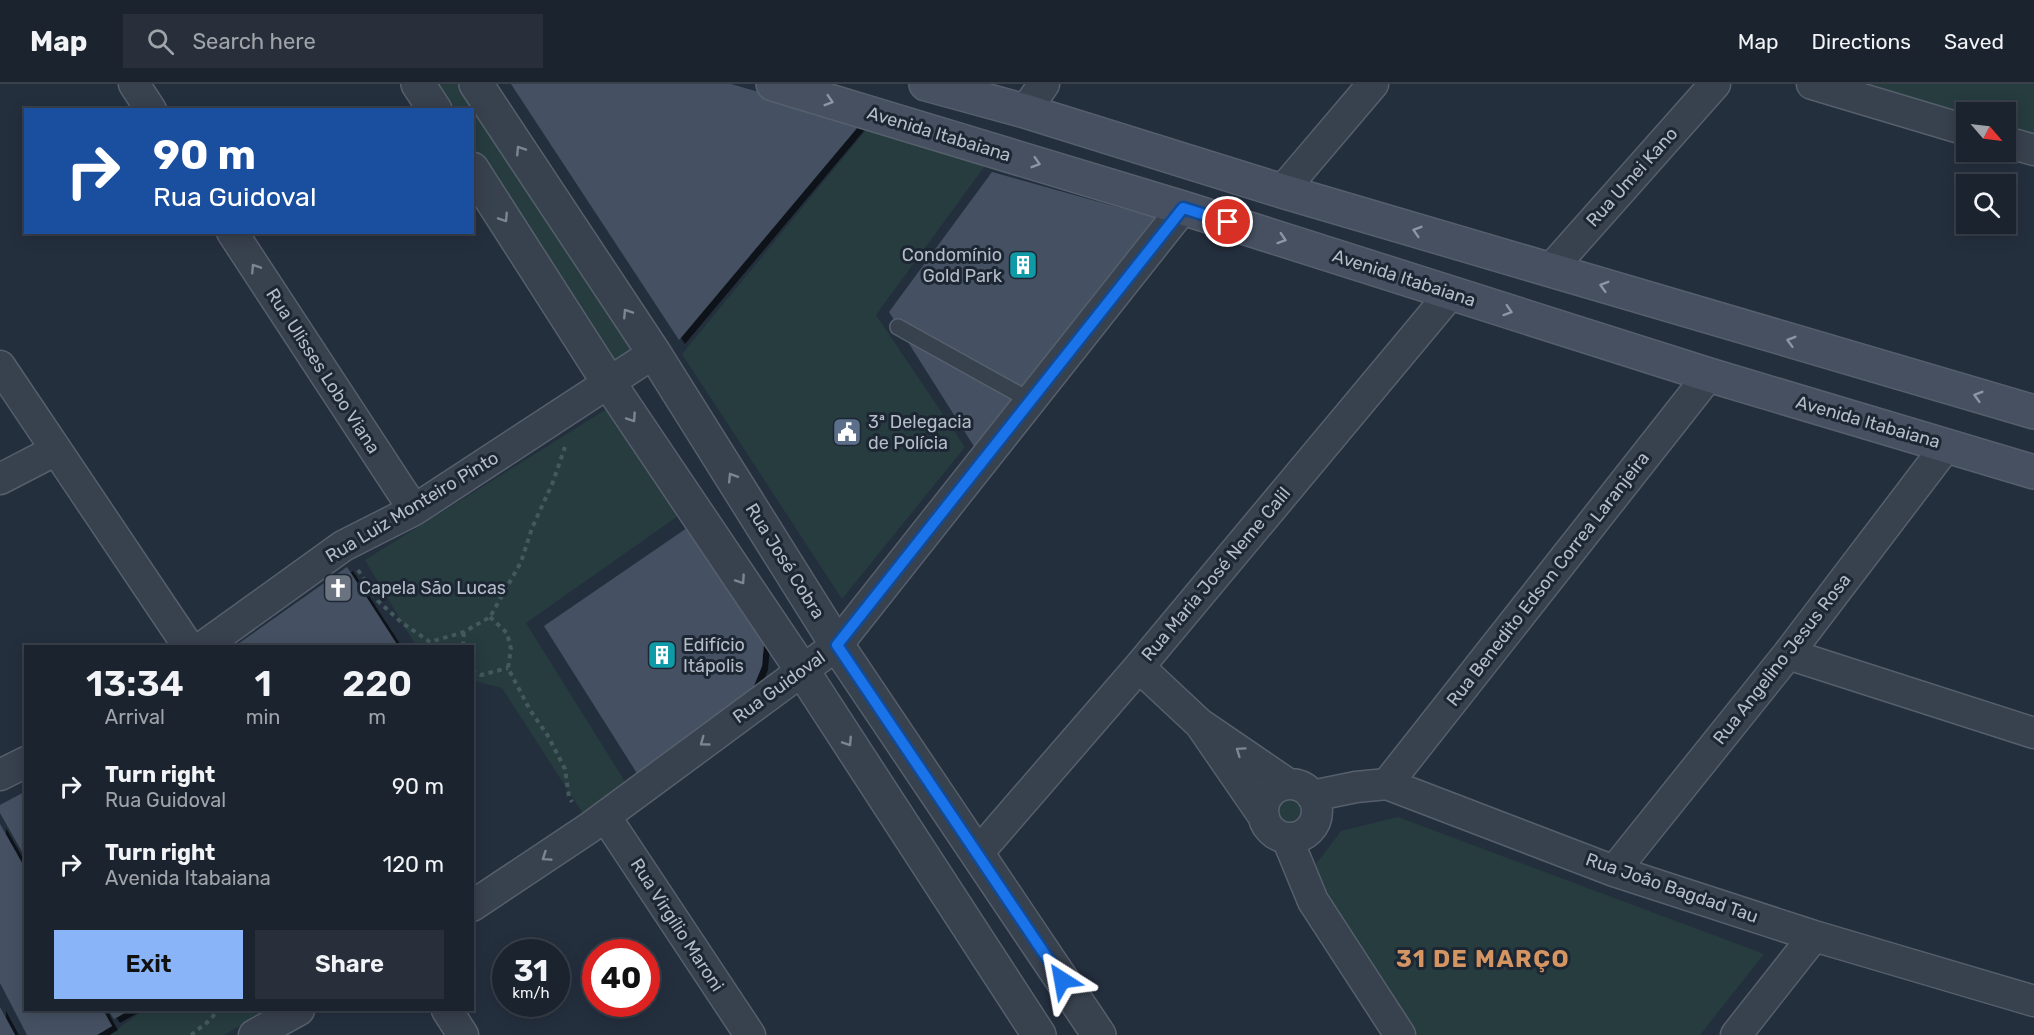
<!DOCTYPE html>
<html lang="en">
<head>
<meta charset="utf-8">
<style>
	body { margin:0; font-family:Rubik,sans-serif; background:#282f3a; color:#f1f3f6; height:100vh; display:flex; flex-direction:column; font-size:22px; white-space:nowrap }
	* { box-sizing:border-box; margin:0 }
	p { font-size:20px; color:#a0a4aa }
	.icon { flex:none; width:33px; height:33px; fill:none; stroke:currentColor; stroke-width:2; stroke-linecap:round; stroke-linejoin:round }
	.map { position:relative; flex:1; overflow:hidden }
	.details { position:absolute; left:24px; top:561px; width:450px; height:366px; display:flex; flex-direction:column; background:#1b232e; border-radius:0px; box-shadow:0 3px 15px #0003,0 0 0 2px #39404a }
	.details>* { flex:none }
	.hud { position:absolute; left:24px; top:24px; width:450px; height:126px; border-radius:0px; box-shadow:0 3px 15px #0003,0 0 0 2px #39404a; background:#1a4fa0; color:#fff; overflow:hidden }
	.needle { width:39px; rotate:118deg }
	.buttons { position:absolute; left:1956px; top:18px; display:grid; gap:12px }
	.buttons a { display:grid; place-items:center; width:60px; height:60px; border-radius:0px; background:#1b232e; box-shadow:0 3px 15px #0003,0 0 0 2px #39404a; font-size:30px }
	.speed { position:absolute; left:492px; top:855px; display:flex; gap:12px; font-size:30px; font-weight:700; text-align:center }
	.speed>* { display:grid; place-content:center; width:78px; height:78px; border-radius:50%; background:#1b232e; box-shadow:0 3px 15px #0003,0 0 0 2px #39404a; line-height:1 }
	.speed small { font-size:15px; font-weight:400 }
	.speed .limit { border:9px solid #d22; background:#fff; color:#111 }
	.pin { position:absolute; display:grid; place-items:center; width:51px; height:51px; color:#fff; margin:-26px; border:3px solid #fff; border-radius:50%; box-shadow:0 2px 6px #0007 }
	.me { position:absolute; width:66px; margin:-33px; rotate:326deg; stroke-linejoin:round; filter:drop-shadow(0 0 4px #0008) }
	.turn { display:flex; align-items:center; gap:21px; height:126px; padding:0 30px; font-size:27px }
	.turn .icon { width:78px; height:78px; stroke-width:2.5 }
	.turn b { display:block; font-size:42px; line-height:51px }
	.eta { display:flex; justify-content:space-evenly; align-items:center; height:102px; text-align:center }
	.eta b { font-size:36px; font-weight:600; line-height:42px }
	.cta { display:flex; gap:12px; margin-top:auto; padding:12px 30px }
	.cta a { flex:1; height:69px; border-radius:0px; background:#8ab4f8; color:#111; font-size:24px; font-weight:600; line-height:69px; text-align:center }
	.cta a+a { background:#282f3a; color:#f1f3f6 }
	ul { padding:0; list-style:none }
	li { display:flex; align-items:center; gap:18px; height:78px; padding:0 30px }
	li div { flex:1 }
	li b { display:block; font-size:22px }
	li em { font-style:normal }
	header { display:flex; align-items:center; gap:36px; box-sizing:border-box; height:84px; padding:0 30px; background:#1b232e; border-bottom:2px solid #39404a }
	header strong { font-size:28px }
	nav { display:flex; gap:33px; margin-inline-start:auto; font-size:21px }
	.search { width:420px; height:54px; background:#282f3a; display:flex; align-items:center; gap:15px; box-sizing:border-box; padding:0 21px; border-radius:0px; color:#a0a4aa; font-size:22px }
	.map>svg:first-child { display:block }
	.green { fill:#263c3f }
	.building { fill:#455162; filter:url(#shadow) }
	.lines { fill:none; stroke-linecap:round; stroke-linejoin:round }
	.service-casing { stroke:#565f6c; stroke-width:18 }
	.minor-casing { stroke:#565f6c; stroke-width:33 }
	.tertiary-casing { stroke:#565f6c; stroke-width:36 }
	.secondary-casing { stroke:#565f6c; stroke-width:36 }
	.path { stroke:#44595c; stroke-width:4; stroke-dasharray:4.5 4.5; stroke-linecap:butt }
	.service { stroke:#38414e; stroke-width:15 }
	.minor { stroke:#38414e; stroke-width:30 }
	.tertiary { stroke:#38414e; stroke-width:33 }
	.secondary { stroke:#465061; stroke-width:33 }
	.oneway { stroke:#8e96a5 }
	.oneway2 { stroke:#7c8592 }
	.route-casing { stroke:#114b97; stroke-width:15 }
	.route { stroke:#1a73e8; stroke-width:10 }
	.labels { text-anchor:middle; stroke-width:6; stroke-linejoin:round; paint-order:stroke }
	.street-label { font-size:18px; fill:#b4bcc9; stroke:#1d2633 }
	.poi-label { font-size:18px; fill:#b4bcc9; stroke:#1d2633; text-anchor:start }
	.district-label { font-size:24px; font-weight:bold; letter-spacing:1.5px; fill:#d59563; stroke:#1d2633 }
</style>
</head>
<body>
<header>
<strong>Map</strong>
<div class="search"><svg class="icon" aria-label="search" viewBox="0 0 24 24"><circle cx="10" cy="10" r="6"/><path d="M15 15l6 6"/></svg>Search here</div>
<nav><a>Map</a><a>Directions</a><a>Saved</a></nav>
</header>
<div class="map">
<svg width="2034" height="951" viewBox="0 0 2034 951">
	<defs>
		<filter id="shadow"><feDropShadow dx="6" dy="4" stdDeviation="0" flood-color="#0009"/></filter>
	</defs>
	<rect width="100%" height="100%" fill="#242f3e"/>
	<path class="green" d="M426,0H472L645,266L610,289L473,73L472,26L442,25Z
		M1831,0H2034V61L2006,53V28H1966V41Z
		M867,45L987,79L876,231L965,363L842,515L682,270Z
		M613,321L678,432L526,539L629,704L589,739L502,604L473,597L472,562H416L365,476Z
		M1299,709L1311,725L1308,739L1297,748C1291,747 1284,747 1278,745C1267,741 1267,714 1279,710C1285,708 1293,709 1299,709Z
		M1398,733L1764,870L1700,951H1409L1331,838L1316,780L1341,747Z
		M144,926H268L224,951H109Z"/>
	<path class="building" d="M511,0H731L862,38L679,256Z
		M992,88L1160,135L975,364L889,228Z
		M687,444L753,538L764,559L762,582L751,609L638,691L544,542Z
		M347,483L398,562H235Z
		M26,707V775L0,729V721Z
		M0,740L26,786V926H103L112,942L97,951H27L0,899Z
		M0,923L15,951H0Z
		M108,926H130L114,935Z"/>
	<g class="lines">
		<g class="service-casing">
			<path id="service" d="M898,243L1031,317"/>
		</g>
		<g class="minor-casing">
			<path id="minor" d="M134,0L151,26
				M1812,0L1966,46
				M1025,27L1044,0
				M2006,58L2034,66
				M1282,107L1373,0
				M232,148L414,426
				M1550,186L1715,0
				M0,282L188,562
				M0,395L56,366
				M204,562L343,462L414,426L654,269
				M1788,570L2034,649
				M1139,583L1200,640
				M0,691L26,678
				M1387,700L1709,291
				M1263 727a27 27 0 1 1 54 0a27 27 0 1 1-54 0Z
				M1312,712L1356,703L1387,700L1614,787L1814,852L2034,917
				M605,732L750,951
				M1264,733L1200,640L1288,700
				M1287,754L1313,817L1400,951
				M978,769L1139,583L1451,209
				M1614,787L1788,570L1947,361
				M472,822L589,744L837,561L1183,124
				M447,926L463,951
				M254,951L299,926
				M1736,951L1814,852"/>
		</g>
		<g class="tertiary-casing">
			<path id="tertiary" d="M418,0L435,26
				M476,0L654,269L837,561L1099,951
				M472,85L609,299L802,586L1039,951"/>
		</g>
		<g class="secondary-casing">
			<path id="secondary" d="M773,0L1183,124L1709,291L2034,388
				M926,0L1025,27L1282,107L2034,328"/>
		</g>
		<path class="path" d="M358,486L378,517L401,538L430,558L464,548L490,533L521,478L532,444L553,398L565,363
			M490,533L507,549L511,565L508,584L530,626L548,652L565,685L569,713L572,718
			M463,562L464,548
			M472,586L481,591L508,584
			M191,951L210,936L218,926"/>
		<use href="#service" class="service"/>
		<use href="#minor" class="minor"/>
		<use href="#tertiary" class="tertiary"/>
		<use href="#secondary" class="secondary"/>
	</g>
	<defs><path id="oneway-chevron" d="M-2-3.5L2.5 0L-2 3.5" fill="none" stroke-width="1.6" stroke-linecap="round" stroke-linejoin="round" transform="scale(1.5)"/></defs>
	<g class="oneway">
		<use href="#oneway-chevron" transform="translate(829 17) rotate(17)"/>
		<use href="#oneway-chevron" transform="translate(1036 79) rotate(17)"/>
		<use href="#oneway-chevron" transform="translate(1417 147) rotate(-163)"/>
		<use href="#oneway-chevron" transform="translate(1282 155) rotate(18)"/>
		<use href="#oneway-chevron" transform="translate(1604 202) rotate(-164)"/>
		<use href="#oneway-chevron" transform="translate(1508 227) rotate(18)"/>
		<use href="#oneway-chevron" transform="translate(1791 257) rotate(-164)"/>
		<use href="#oneway-chevron" transform="translate(1978 312) rotate(-164)"/>
	</g>
	<g class="oneway2">
		<use href="#oneway-chevron" transform="translate(520 66) rotate(-123)"/>
		<use href="#oneway-chevron" transform="translate(504 134) rotate(57)"/>
		<use href="#oneway-chevron" transform="translate(255 184) rotate(-123)"/>
		<use href="#oneway-chevron" transform="translate(627 229) rotate(-123)"/>
		<use href="#oneway-chevron" transform="translate(632 334) rotate(56)"/>
		<use href="#oneway-chevron" transform="translate(732 393) rotate(-122)"/>
		<use href="#oneway-chevron" transform="translate(741 496) rotate(56)"/>
		<use href="#oneway-chevron" transform="translate(704 658) rotate(144)"/>
		<use href="#oneway-chevron" transform="translate(848 658) rotate(57)"/>
		<use href="#oneway-chevron" transform="translate(1240 667) rotate(-145)"/>
		<use href="#oneway-chevron" transform="translate(546 773) rotate(146)"/>
	</g>
	<g class="lines">
		<g class="route-casing">
			<path id="route" d="M1062,896L837,561L1183,124L1228,138"/>
		</g>
		<use href="#route" class="route"/>
	</g>
	<defs>
		<g id="building-square" transform="scale(1.5)"><rect x="-9" y="-9" width="18" height="18" rx="4" fill="#0f9aa8" stroke="#1d2633"/><path d="M-4-6H4V6H1V3H-1V6H-4ZM-2.5-4.3h1.7v1.8h-1.7ZM.8-4.3h1.7v1.8H.8ZM-2.5-1h1.7V.8h-1.7ZM.8-1h1.7V.8H.8Z" fill="#fff"/></g>
		<g id="civic-square" transform="scale(1.5)"><rect x="-9" y="-9" width="18" height="18" rx="4" fill="#5c6f8a" stroke="#1d2633"/><path d="M-.6-6.5H3V-4.5H.6V-3L4-1V1h2V6H-6V1h2V-1L-.6-3ZM-1.2 2.5V6h2.4V2.5Z" fill="#fff"/></g>
		<g id="church-square" transform="scale(1.5)"><rect x="-9" y="-9" width="18" height="18" rx="4" fill="#6b7280" stroke="#1d2633"/><path d="M-1.2-6h2.4v3.5h3.3v2.4h-3.3V6h-2.4V-.1h-3.3v-2.4h3.3Z" fill="#fff"/></g>
	</defs>
	<g fill-rule="evenodd">
		<use href="#building-square" x="1023" y="181"/>
		<use href="#civic-square" x="847" y="348"/>
		<use href="#church-square" x="338" y="504"/>
		<use href="#building-square" x="662" y="571"/>
	</g>
	<g class="labels">
		<g class="street-label">
			<text transform="translate(939 50) rotate(17)" y="6">Avenida Itabaiana</text>
			<text transform="translate(1632 93) rotate(-48)" y="6">Rua Umei Kano</text>
			<text transform="translate(1404 194) rotate(18)" y="6">Avenida Itabaiana</text>
			<text transform="translate(323 287) rotate(57)" y="6">Rua Ulisses Lobo Viana</text>
			<text transform="translate(1868 338) rotate(16)" y="6">Avenida Itabaiana</text>
			<text transform="translate(412 423) rotate(-31)" y="6">Rua Luiz Monteiro Pinto</text>
			<text transform="translate(785 477) rotate(58)" y="6">Rua José Cobra</text>
			<text transform="translate(1216 490) rotate(-50)" y="6">Rua Maria José Neme Calil</text>
			<text transform="translate(1548 495) rotate(-52)" y="6">Rua Benedito Edson Correa Laranjeira</text>
			<text transform="translate(1782 575) rotate(-52)" y="6">Rua Angelino Jesus Rosa</text>
			<text transform="translate(779 603) rotate(-36)" y="6">Rua Guidoval</text>
			<text transform="translate(1672 804) rotate(19)" y="6">Rua João Bagdad Tau</text>
			<text transform="translate(677 841) rotate(57)" y="6">Rua Virgílio Maroni</text>
		</g>
		<g class="poi-label">
			<text x="1002" y="177" text-anchor="end">Condomínio<tspan x="1002" dy="21">Gold Park</tspan></text>
			<text x="868" y="344">3ª Delegacia<tspan x="868" dy="21">de Polícia</tspan></text>
			<text x="359" y="510">Capela São Lucas</text>
			<text x="683" y="567">Edifício<tspan x="683" dy="21">Itápolis</tspan></text>
		</g>
		<g class="district-label">
			<text x="1483" y="883">31 DE MARÇO</text>
		</g>
	</g>
</svg>
<div class="buttons">
<a><svg class="needle" viewBox="-14 -14 28 28"><path d="M0-13l5 13h-10z" fill="#e53935"/><path d="M0 13l5-13h-10z" fill="#a0a4aa"/></svg></a>
<a><svg class="icon" aria-label="search" viewBox="0 0 24 24"><circle cx="10" cy="10" r="6"/><path d="M15 15l6 6"/></svg></a>
</div>
<div class="speed"><div>31<small>km/h</small></div><div class="limit">40</div></div>
<div class="pin" style="left:1228px;top:138px;background:#d93025"><svg class="icon" aria-label="arrive" viewBox="0 0 24 24"><path d="M6 21V4h12l-3 4 3 4H6"/></svg></div>
<svg class="me" style="left:1062px;top:896px" viewBox="-20 -20 40 40"><path d="M0-17L14 15 0 8-14 15z" fill="#1a73e8" stroke="#fff" stroke-width="4"/></svg>
<div class="hud">
<div class="turn"><svg class="icon" aria-label="right" viewBox="0 0 24 24"><path d="M7 20v-9h11M14 6l5 5-5 5"/></svg><div><b>90 m</b>Rua Guidoval</div></div>
</div>
<section class="details">
<div class="eta">
<div><b>13:34</b><p>Arrival</p></div>
<div><b>1</b><p>min</p></div>
<div><b>220</b><p>m</p></div>
</div>
<ul>
<li><svg class="icon" aria-label="right" viewBox="0 0 24 24"><path d="M7 20v-9h11M14 6l5 5-5 5"/></svg><div><b>Turn right</b><p>Rua Guidoval</p></div><em>90 m</em></li>
<li><svg class="icon" aria-label="right" viewBox="0 0 24 24"><path d="M7 20v-9h11M14 6l5 5-5 5"/></svg><div><b>Turn right</b><p>Avenida Itabaiana</p></div><em>120 m</em></li>
</ul>
<div class="cta"><a>Exit</a><a>Share</a></div>
</section>
</div>
</body>
</html>
